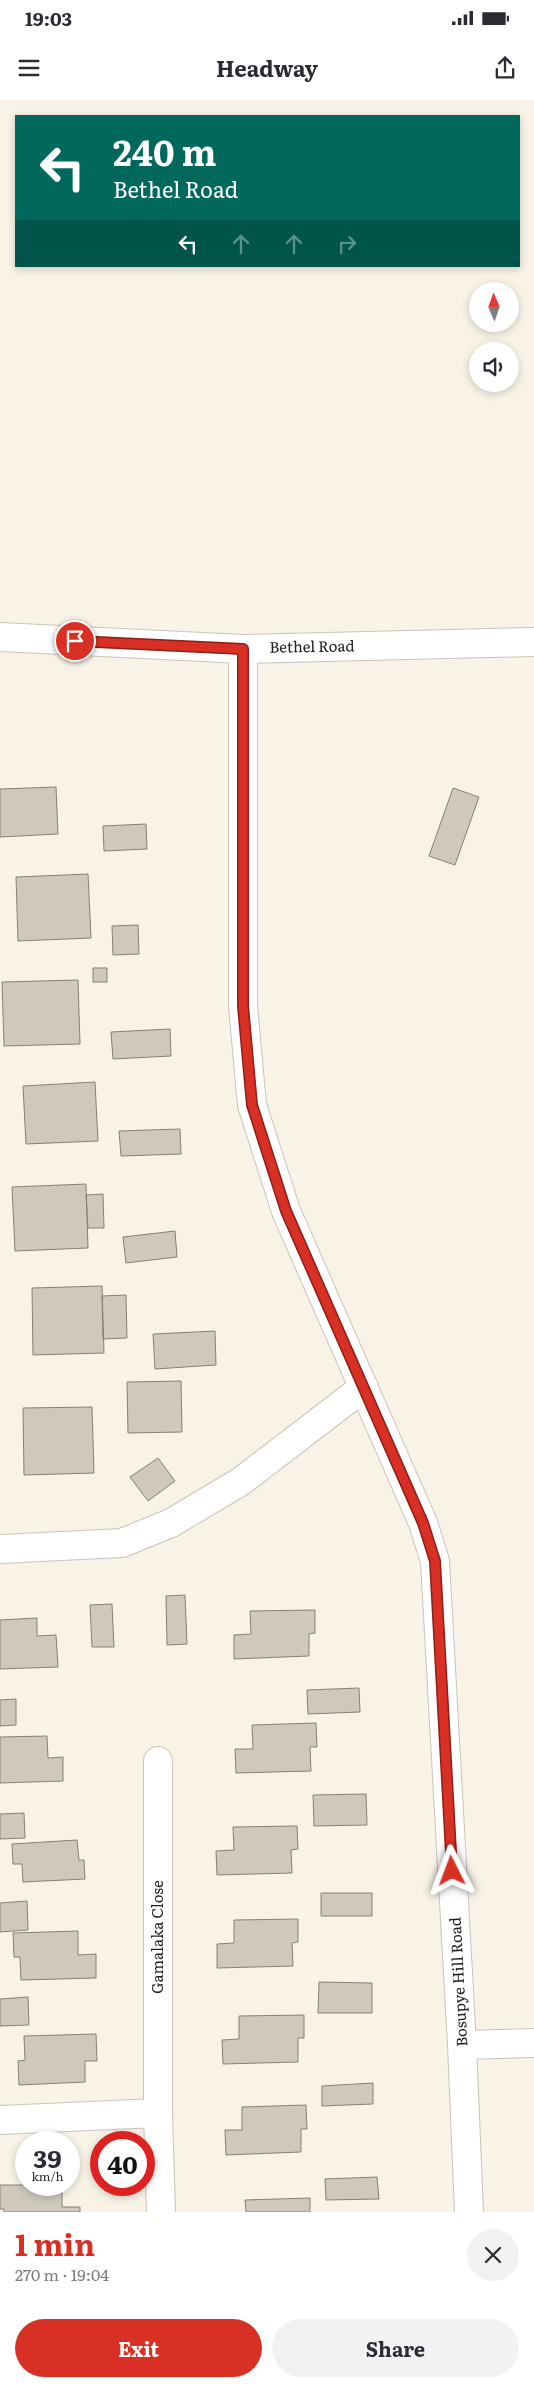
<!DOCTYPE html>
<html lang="en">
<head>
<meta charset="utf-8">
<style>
	body { margin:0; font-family:Literata,serif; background:#f2f2f3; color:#2b2b33; height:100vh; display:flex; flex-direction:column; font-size:19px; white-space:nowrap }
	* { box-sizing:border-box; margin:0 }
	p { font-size:16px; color:#7c7c81 }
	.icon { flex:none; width:28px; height:28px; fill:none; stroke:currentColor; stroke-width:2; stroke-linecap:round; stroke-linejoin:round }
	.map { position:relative; height:2112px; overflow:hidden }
	.panel { display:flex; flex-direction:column; background:#fff; flex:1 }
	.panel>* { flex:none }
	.guide { position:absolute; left:15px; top:15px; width:505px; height:152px; border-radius:0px; box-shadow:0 2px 8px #0003; background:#00695c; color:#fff; overflow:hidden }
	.needle { width:32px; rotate:358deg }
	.buttons { position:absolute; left:469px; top:182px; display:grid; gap:10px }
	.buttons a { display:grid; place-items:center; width:50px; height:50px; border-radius:50%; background:#fff; box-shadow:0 2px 8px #0003; font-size:25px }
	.speed { position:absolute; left:15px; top:2031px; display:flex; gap:10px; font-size:25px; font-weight:700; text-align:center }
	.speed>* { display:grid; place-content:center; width:65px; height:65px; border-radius:50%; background:#fff; box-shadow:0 2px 8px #0003; line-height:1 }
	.speed small { font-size:12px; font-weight:400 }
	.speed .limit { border:8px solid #d22; background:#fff; color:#111 }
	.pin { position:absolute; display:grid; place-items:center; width:42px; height:42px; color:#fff; margin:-21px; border:2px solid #fff; border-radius:50%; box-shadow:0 1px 5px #0007 }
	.me { position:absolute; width:55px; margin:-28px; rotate:357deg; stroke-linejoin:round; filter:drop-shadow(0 0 4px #0008) }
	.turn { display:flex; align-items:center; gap:18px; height:105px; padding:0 15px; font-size:22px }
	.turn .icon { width:65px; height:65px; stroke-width:2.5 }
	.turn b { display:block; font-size:35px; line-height:42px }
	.lanes { display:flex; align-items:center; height:48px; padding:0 15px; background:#0003; justify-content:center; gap:25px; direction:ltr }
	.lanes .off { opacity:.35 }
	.round { display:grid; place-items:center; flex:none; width:52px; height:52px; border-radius:26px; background:#f2f2f3 }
	.headline { display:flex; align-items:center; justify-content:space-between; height:85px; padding:0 15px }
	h1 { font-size:30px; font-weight:700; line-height:38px; color:#d93025 }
	.button { display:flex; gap:10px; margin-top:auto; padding:10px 15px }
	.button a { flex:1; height:58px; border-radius:30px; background:#d93025; color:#fff; font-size:20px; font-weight:700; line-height:58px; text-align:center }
	.button a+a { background:#f2f2f3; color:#2b2b33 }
	.status { display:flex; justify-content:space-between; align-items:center; height:35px; padding:0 25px; background:#fff; direction:ltr }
	.status svg { height:14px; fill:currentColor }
	header { display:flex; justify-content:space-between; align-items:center; height:65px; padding:0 15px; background:#fff; font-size:22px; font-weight:700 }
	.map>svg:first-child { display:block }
	.building { fill:#cec9bc; stroke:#868175 }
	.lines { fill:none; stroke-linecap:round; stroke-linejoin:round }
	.minor-casing { stroke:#c9c4b8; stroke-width:30 }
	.minor { stroke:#fff; stroke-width:28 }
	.route-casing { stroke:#8d1f18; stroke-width:12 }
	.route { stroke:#d93025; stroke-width:9 }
	.labels { text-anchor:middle; stroke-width:4; stroke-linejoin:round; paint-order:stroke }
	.street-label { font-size:15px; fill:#22201c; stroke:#fff }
</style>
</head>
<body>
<div class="status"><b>19:03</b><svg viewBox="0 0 49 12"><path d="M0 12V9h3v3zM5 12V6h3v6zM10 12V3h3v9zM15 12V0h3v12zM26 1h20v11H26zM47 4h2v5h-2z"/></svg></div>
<header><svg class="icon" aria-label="menu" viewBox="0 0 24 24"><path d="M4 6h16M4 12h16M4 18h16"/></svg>Headway<svg class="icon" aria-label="share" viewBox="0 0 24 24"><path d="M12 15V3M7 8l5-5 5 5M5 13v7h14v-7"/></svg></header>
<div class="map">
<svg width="534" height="2112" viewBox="0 0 534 2112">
	<rect width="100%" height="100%" fill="#f8f3e6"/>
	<path class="building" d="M56,687L58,734L0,737V689Z
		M453,688L479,697L455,765L429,756Z
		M146,724L147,749L104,751L103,726Z
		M88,774L91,838L18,841L16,777Z
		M138,825L139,854L113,855L112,826Z
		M93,868H107V882H93Z
		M78,880L80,944L4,946L2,882Z
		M170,929L171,956L113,959L111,932Z
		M95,982L98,1041L26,1044L23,986Z
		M180,1029L181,1054L121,1056L119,1031Z
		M86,1084L88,1148L15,1151L12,1087Z
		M103,1094L104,1128H88L86,1095Z
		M175,1131L177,1157L126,1163L123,1137Z
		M102,1186L104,1253L33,1255L32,1188Z
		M126,1195L127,1238L103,1239L102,1196Z
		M215,1231L216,1265L155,1269L153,1234Z
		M181,1281L182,1332L128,1333L127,1282Z
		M92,1307L94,1373L24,1375L23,1308Z
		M158,1358L175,1381L148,1401L130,1377Z
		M185,1495L187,1544L167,1545L166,1496Z
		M112,1504L114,1547H92L90,1505Z
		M315,1510V1533L309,1534V1556L234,1559V1535L251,1534L250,1511Z
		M37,1518V1536L56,1535L58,1567L0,1569V1520Z
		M359,1588L360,1612L308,1614L307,1590Z
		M16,1599V1625L0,1626V1600Z
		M316,1623L317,1647H310L311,1671L236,1673L235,1649H253L252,1625Z
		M47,1636L48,1658L63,1657V1681L0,1683V1637Z
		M366,1694L367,1725L314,1726L313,1695Z
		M24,1713L25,1738L0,1739V1714Z
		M297,1726L298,1749L291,1750L292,1773L217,1775L216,1751L234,1750L233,1727Z
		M77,1740L79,1760H84L85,1779L23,1782L22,1764H13L12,1744Z
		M321,1793H372V1816H321Z
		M27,1801L28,1830L0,1832V1803Z
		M298,1819V1842L292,1843L293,1866L217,1868V1844L234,1843V1820Z
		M78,1831V1855L96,1854V1878L21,1880L20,1857H14L13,1833Z
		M319,1882L372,1883V1913H318Z
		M28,1897L29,1925L0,1926V1899Z
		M304,1915V1938H298V1962L223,1964L222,1940L239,1939V1916Z
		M96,1934L97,1961H85V1982L19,1985L18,1961L25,1960L24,1936Z
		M373,1983V2004L322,2006V1986Z
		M306,2005L307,2029H301V2052L226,2055L225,2030H242V2007Z
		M377,2077L379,2099L326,2100L325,2079Z
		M0,2085H62V2107H80V2112H4V2109H0Z
		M310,2098V2112H246L245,2100Z"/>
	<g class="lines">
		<g class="minor-casing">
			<path id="minor" d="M0,537L243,549L534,542
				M243,549V906L252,1005L286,1111L423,1423L435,1461L462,1945L469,2112
				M0,1449L122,1443L171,1423L240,1382L364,1287
				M158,1661V2013L161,2112
				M462,1945L534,1943
				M0,2020L158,2013"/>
		</g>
		<use href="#minor" class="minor"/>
	</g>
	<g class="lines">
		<g class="route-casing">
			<path id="route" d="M75,541L243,549V906L252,1005L286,1111L423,1423L435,1461L452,1771"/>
		</g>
		<use href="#route" class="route"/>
	</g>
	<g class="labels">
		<g class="street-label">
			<text transform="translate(312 547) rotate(-1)" y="5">Bethel Road</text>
			<text transform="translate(158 1837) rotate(-90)" y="5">Gamalaka Close</text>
			<text transform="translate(459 1882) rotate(-93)" y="5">Bosupye Hill Road</text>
		</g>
	</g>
</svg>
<div class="buttons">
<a><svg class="needle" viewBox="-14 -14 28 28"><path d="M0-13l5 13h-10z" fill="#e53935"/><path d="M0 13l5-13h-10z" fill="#7c7c81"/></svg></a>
<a><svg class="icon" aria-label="sound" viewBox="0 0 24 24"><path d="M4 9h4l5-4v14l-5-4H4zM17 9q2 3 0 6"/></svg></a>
</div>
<div class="speed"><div>39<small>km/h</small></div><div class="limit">40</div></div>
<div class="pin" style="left:75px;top:541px;background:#d93025"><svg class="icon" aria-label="arrive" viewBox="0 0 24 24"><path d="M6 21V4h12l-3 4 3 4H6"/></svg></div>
<svg class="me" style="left:452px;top:1771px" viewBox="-20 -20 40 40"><path d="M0-17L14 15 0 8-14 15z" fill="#d93025" stroke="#fff" stroke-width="4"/></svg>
<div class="guide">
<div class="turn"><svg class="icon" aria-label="left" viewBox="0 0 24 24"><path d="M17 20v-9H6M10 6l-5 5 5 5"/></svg><div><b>240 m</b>Bethel Road</div></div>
<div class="lanes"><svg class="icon" aria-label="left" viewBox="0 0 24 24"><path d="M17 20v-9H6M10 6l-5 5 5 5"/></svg><svg class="icon off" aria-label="ahead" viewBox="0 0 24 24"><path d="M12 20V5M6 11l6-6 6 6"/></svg><svg class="icon off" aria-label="ahead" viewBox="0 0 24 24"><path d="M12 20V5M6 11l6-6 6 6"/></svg><svg class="icon off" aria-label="right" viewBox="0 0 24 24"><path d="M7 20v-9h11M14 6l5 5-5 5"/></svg></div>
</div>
</div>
<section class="panel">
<div class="headline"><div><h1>1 min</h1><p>270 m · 19:04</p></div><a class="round"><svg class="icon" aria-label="close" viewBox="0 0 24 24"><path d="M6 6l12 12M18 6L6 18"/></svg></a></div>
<div class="button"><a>Exit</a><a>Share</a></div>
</section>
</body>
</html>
